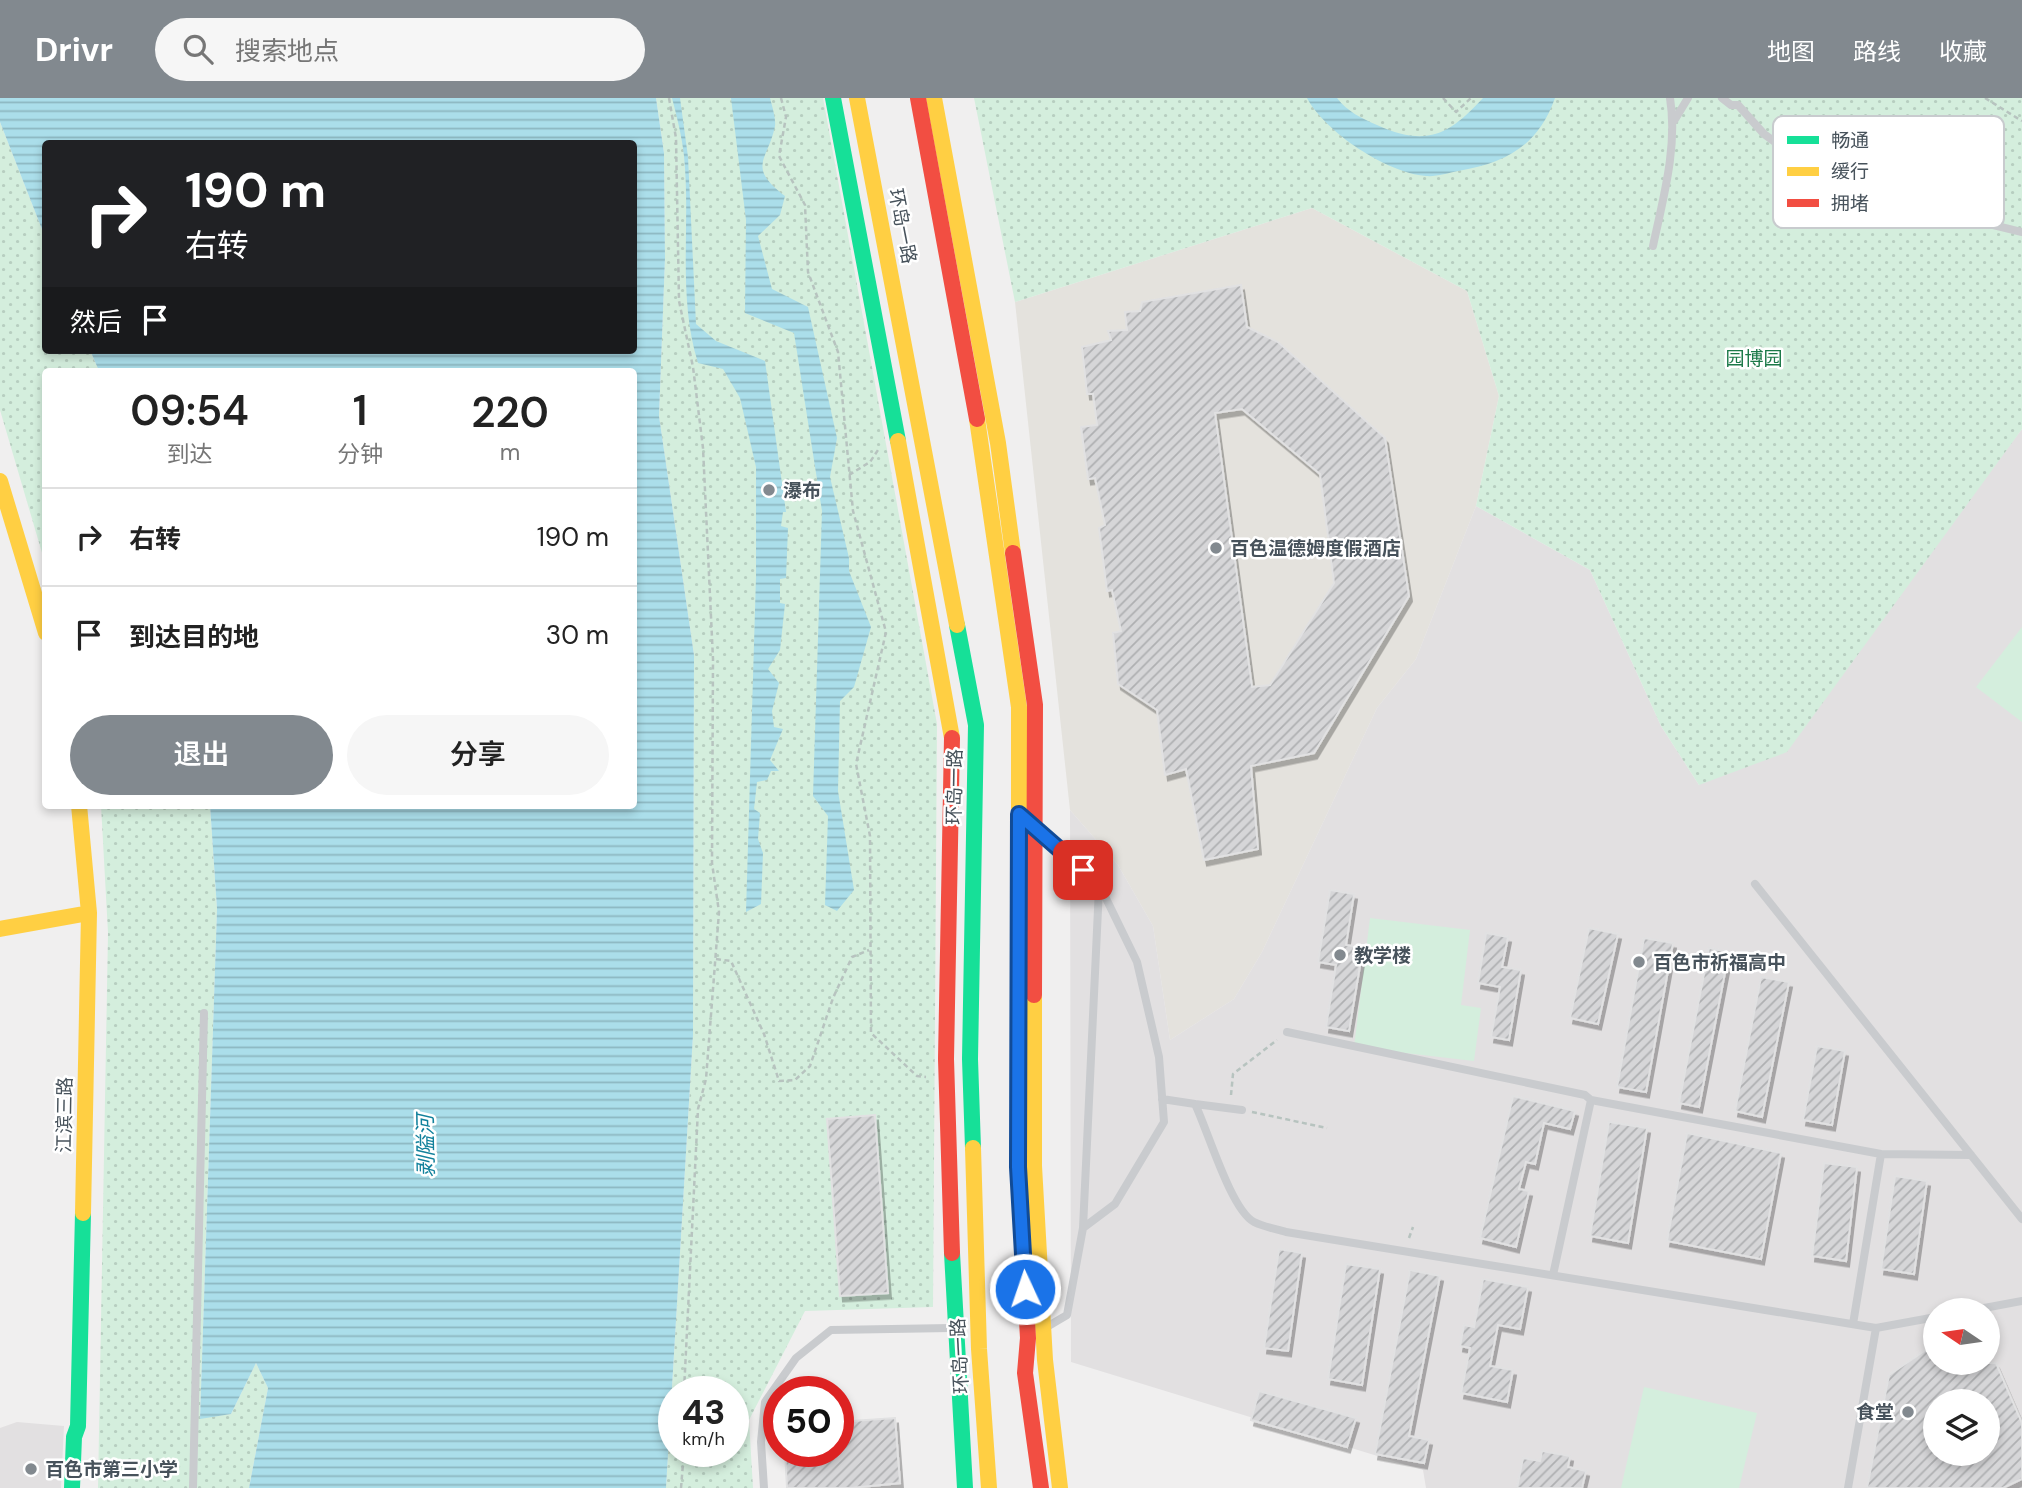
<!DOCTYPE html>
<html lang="zh">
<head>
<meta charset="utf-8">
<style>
	body { margin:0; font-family:"DM Sans","Noto Sans SC",sans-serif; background:#f6f6f6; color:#222; height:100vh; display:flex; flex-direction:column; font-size:26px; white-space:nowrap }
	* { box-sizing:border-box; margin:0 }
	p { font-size:23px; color:#767676 }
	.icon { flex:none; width:38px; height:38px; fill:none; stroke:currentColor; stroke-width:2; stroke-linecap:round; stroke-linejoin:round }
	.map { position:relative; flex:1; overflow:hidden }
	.drawer { position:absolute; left:42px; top:270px; width:595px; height:441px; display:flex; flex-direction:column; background:#fff; border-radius:7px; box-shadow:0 4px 10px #0003 }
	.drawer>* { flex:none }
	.hud { position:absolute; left:42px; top:42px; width:595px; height:214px; border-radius:7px; box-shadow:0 4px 10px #0003; background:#202124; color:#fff; overflow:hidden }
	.needle { width:46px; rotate:283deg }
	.tools { position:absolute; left:1923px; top:1200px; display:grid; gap:14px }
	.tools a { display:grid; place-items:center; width:77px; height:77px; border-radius:50%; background:#fff; box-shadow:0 4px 10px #0003; font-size:35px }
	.speed { position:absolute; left:658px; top:1278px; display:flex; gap:14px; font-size:35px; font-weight:700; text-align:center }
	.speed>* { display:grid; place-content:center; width:91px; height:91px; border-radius:50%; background:#fff; box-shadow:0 4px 10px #0003; line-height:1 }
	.speed small { font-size:18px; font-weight:400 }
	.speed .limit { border:10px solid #d22; background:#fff; color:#111 }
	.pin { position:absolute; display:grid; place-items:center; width:60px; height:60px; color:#fff; margin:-30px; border-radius:14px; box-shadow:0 4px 10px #0006 }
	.me { position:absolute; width:77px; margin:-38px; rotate:357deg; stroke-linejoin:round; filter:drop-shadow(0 0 5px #0008) }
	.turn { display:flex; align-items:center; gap:24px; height:147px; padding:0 28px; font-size:32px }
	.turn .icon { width:91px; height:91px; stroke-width:2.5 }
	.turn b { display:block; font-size:49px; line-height:60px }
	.then { display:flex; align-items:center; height:66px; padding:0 28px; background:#0003; gap:14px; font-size:26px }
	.eta { display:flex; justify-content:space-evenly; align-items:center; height:119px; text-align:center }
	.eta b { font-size:42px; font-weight:600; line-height:49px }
	.action { display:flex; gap:14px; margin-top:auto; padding:14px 28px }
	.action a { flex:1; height:80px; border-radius:42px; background:#82898f; color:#fff; font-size:28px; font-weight:600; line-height:80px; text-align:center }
	.action a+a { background:#f6f6f6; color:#222 }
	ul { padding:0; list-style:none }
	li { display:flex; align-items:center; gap:21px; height:98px; padding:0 28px; border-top:2px solid #e0e0e0 }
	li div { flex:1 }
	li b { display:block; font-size:26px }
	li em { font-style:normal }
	header { display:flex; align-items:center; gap:42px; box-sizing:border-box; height:98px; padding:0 35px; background:#82898f; color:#fff }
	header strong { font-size:33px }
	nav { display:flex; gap:38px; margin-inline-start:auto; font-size:24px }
	.search { width:490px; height:63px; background:#f6f6f6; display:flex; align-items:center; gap:18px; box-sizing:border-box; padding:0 24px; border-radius:38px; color:#767676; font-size:26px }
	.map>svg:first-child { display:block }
	.commercial { fill:#e4e2dd }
	.education { fill:#e2e0e1; fill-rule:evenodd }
	.grass { fill:#d4eedd }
	.park { fill:url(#park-dots); fill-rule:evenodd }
	.water { fill:url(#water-rules) }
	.building { fill:url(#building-hatch); stroke:#e1e1e2; stroke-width:2; fill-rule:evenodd; filter:url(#shadow) }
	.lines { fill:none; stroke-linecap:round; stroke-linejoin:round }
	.path { stroke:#b7c3bf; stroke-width:2.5; stroke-dasharray:5 3.5; stroke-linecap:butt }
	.lane { stroke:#c9cbce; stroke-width:8 }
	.fast { stroke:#16e098; stroke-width:16 }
	.slow { stroke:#ffcf43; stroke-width:16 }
	.jam { stroke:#f24e42; stroke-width:16 }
	.route-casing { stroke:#114b97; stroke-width:18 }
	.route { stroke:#1a73e8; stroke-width:12 }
	.poi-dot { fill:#82898f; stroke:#fff; stroke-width:2.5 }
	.labels { text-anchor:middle; stroke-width:5; stroke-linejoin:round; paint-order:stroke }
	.street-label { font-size:19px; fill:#47525b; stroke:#fff }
	.park-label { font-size:19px; fill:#1b7948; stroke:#fff }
	.poi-label { font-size:19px; font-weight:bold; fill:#47525b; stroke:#fff; text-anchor:start }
	.water-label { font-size:21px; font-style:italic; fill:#12819c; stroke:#fff }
	.key { fill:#fff; stroke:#c8cbce; stroke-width:2 }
	.key-label { font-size:19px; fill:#47525b }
</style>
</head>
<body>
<header>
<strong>Drivr</strong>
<div class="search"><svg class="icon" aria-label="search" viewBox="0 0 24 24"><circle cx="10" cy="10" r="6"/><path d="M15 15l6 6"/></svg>搜索地点</div>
<nav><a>地图</a><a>路线</a><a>收藏</a></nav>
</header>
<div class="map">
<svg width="2022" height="1390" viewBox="0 0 2022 1390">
	<defs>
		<pattern id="park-dots" width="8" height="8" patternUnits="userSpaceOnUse" patternTransform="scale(1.75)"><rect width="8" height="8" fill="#d4eedd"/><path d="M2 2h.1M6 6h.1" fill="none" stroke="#b7cec0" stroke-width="1.8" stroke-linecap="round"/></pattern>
		<pattern id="water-rules" width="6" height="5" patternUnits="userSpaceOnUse" patternTransform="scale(1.75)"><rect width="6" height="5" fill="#abdeea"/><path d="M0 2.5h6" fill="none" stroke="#8db7c1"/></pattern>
		<pattern id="building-hatch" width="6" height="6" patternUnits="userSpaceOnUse" patternTransform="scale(1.75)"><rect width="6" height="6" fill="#d6d6d8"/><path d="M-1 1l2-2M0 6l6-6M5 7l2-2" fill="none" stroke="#afb0b2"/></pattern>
		<filter id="shadow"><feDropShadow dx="3" dy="5.5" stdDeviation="0" flood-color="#0004"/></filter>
	</defs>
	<rect width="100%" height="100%" fill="#f0efef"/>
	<path class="commercial" d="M1312,110L1467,193L1499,298L1476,408L1416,561L1377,610L1262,854L1234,901L1170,942L1153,828L1118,767L1070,712L1015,204Z"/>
	<path class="education" d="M2022,331V1390H1426L1423,1372L1071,1264L1070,712L1118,767L1153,828L1170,942L1234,901L1262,854L1377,610L1416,561L1476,408L1590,472L1661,628L1699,687L1981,384ZM1936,1213H1988V1265H1936ZM1936,1304H1988V1356H1936Z
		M17,1324L64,1328L61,1390H0V1330Z"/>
	<path class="grass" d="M2022,529V624L1976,589Z
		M1370,820L1470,832L1461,907L1481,910L1474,963L1354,949Z
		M1644,1289L1757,1315L1739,1390H1621Z"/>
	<path class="park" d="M656,0H823L937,626L933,1209L805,1213L749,1322L753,1390H666L693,937L694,557L659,318L665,160L664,55ZM674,1293H733V1353H674Z
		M974,0H2022V331L1787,654L1699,687L1661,628L1590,472L1476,408L1499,298L1467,193L1312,110L1015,204Z
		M0,24L45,139L46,252H90L99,273H46L45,465L0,312Z
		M101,707H210L217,811L200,1320L231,1316L256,1265L268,1290L249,1390H98L108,835Z"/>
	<path class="water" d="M0,0H656L664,55L665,160L659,318L694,557L693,937L666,1390H249L268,1290L256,1265L231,1316L200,1321L217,811L210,707H634V273H99L90,252H634V46H46L45,139L0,24Z
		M672,0H680L688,59L696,226L716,243L765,263L786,414H783L781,428L788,430L786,480L780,481V505L785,506L780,552L768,571L779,585L772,613L774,629L783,631L770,662L779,673H771L767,682L757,684L754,711L760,715L758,741L763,755L761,806L746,814L756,479V369L740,300L723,271L698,265C677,197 691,128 684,58C682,39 677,19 672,0Z
		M731,0H770C772,8 776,20 775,28C768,63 746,68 785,98L780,117L758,138L772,191L808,209L837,340L830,379L849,460V473L871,529L854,589L840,603L838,693L854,792L837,813L825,807L828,718L813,698L822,413L794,235L745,215L746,122Z
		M1307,0H1337C1348,14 1361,20 1377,27C1426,49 1448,38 1483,0H1555C1538,48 1506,65 1458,73C1448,75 1436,79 1426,78C1387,75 1325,34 1307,0Z"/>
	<path class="building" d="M1241,187L1247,229L1278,244L1385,340L1409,498L1314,655L1251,668L1258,751L1204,762L1186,671L1165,677L1157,612L1118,586L1113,535L1121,533L1112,492L1107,493L1099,430L1105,427L1095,380L1088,381L1081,329L1097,327L1093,296H1087L1082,249L1111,242L1108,233L1127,232L1125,214L1140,213L1142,204ZM1242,311L1320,376L1334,485L1270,587L1252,589L1215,315Z
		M1330,792L1354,796L1346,847L1363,850L1349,933L1326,929L1336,867L1318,864Z
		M1589,830L1618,836L1598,926L1570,920Z
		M1486,835L1508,839L1502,869L1521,872L1509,942L1491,939L1500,889L1478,885Z
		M1644,840L1673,845L1646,994L1617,989Z
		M1709,850L1729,854L1699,1009L1679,1005Z
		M1761,879L1789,884L1762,1019L1735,1013Z
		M1817,948L1845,953L1832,1027L1803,1022Z
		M1513,998L1575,1013L1570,1031L1544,1025L1535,1066L1526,1064L1519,1091L1529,1093L1516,1149L1480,1140Z
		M875,1017L888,1195L840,1198L827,1021Z
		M1609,1024L1647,1030L1628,1145L1590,1138Z
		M1687,1035L1781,1055L1761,1161L1667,1143Z
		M1824,1065L1857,1069L1846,1163L1812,1158Z
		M1895,1078L1927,1083L1914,1176L1881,1171Z
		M1279,1151L1302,1155L1288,1253L1264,1250Z
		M1346,1166L1380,1171L1362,1287L1328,1281Z
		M1410,1172L1440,1178L1409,1338L1429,1342L1424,1365L1375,1356Z
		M1483,1181L1528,1189L1520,1231L1498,1227L1490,1268L1513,1272L1507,1304L1461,1295L1470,1250L1460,1248L1464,1227L1474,1229Z
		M1936,1245V1265H1996L2022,1325V1381L2003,1390H1867L1889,1277ZM1936,1304H1988V1356H1936Z
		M1259,1293L1356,1320L1347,1349L1251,1322Z
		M895,1320L900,1385L851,1390H787L785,1353H838V1324Z
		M1542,1353L1570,1358L1568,1369L1586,1373L1582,1390H1517L1523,1360L1540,1363Z"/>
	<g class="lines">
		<path class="path" d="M669,0L676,40L679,203L693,269L703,350L713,561L712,765L719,814L706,981L698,1011L684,1293
			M781,0L786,19L779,58L805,107L808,174L838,254L853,413L886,534L856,666L870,738L871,935L917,978L926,979
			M1443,0L1456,14L1471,0
			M1985,0L2022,23
			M849,377L870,364L878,352
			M716,861L731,863L764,936L779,983L795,982L810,968L833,900L852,859L869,852
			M1231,997L1233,976L1277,942
			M1252,1014L1327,1030
			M1409,1140L1413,1129
			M681,1390L684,1353"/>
		<path class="lane" d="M1722,0L1731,7H1738L1764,36L1787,53L1851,85L1944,115L2022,134
			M1674,23L1688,0
			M1653,148C1663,101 1678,48 1670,0
			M1038,733L1099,786L1137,864L1159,959L1164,1024L1115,1106L1083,1130L1067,1217L1045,1230
			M1755,786L2022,1121
			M1287,934L1585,997L1591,1002L1881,1056L1971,1057
			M1162,1001L1195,1006C1208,1033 1231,1112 1254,1124C1264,1129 1276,1131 1286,1134L1876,1230L1936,1219
			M1195,1006L1242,1012
			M1083,1130L1099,790
			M1553,1177L1591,1002
			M1968,1213L2022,1203
			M1853,1226L1881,1056
			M193,1390L204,915
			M764,1390L761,1344L765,1304L796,1260L831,1232L951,1230
			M1848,1390L1876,1230"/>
		<path class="fast" d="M833,0L898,343
			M957,527L976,627L970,961L973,1050
			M952,1155L965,1390
			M72,1390L74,1339L78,1328L83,1115"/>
		<path class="slow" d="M857,0L957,527
			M934,0L998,345L1013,455
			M977,321L1019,609V798
			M898,343L952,640
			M0,383L46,535
			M79,707L89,815L83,1115
			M0,831L89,815
			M1034,897V1068L1045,1262L1060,1390
			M973,1050L979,1251L989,1390"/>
		<path class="jam" d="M918,0L977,321
			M1013,455L1035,607L1034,897
			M952,640L946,961L952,1155
			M1019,798L1018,1069L1028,1240L1025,1275L1041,1390"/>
	</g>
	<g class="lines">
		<g class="route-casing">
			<path id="route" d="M1025,1191L1018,1069L1019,716L1083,772"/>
		</g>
		<use href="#route" class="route"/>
	</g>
	<g class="poi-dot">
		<circle cx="769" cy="392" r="7"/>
		<circle cx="1216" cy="450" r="7"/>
		<circle cx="1340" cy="857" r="7"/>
		<circle cx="1639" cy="864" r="7"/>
		<circle cx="1908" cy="1314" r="7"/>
		<circle cx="31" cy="1371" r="7"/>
	</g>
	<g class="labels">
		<g class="street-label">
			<text transform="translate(903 128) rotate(79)" y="7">环岛一路</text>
			<text transform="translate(954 689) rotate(-89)" y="7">环岛一路</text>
			<text transform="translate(64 1017) rotate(-89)" y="7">江滨三路</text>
			<text transform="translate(959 1258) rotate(-93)" y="7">环岛一路</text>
		</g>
		<g class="park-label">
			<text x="1754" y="267">园博园</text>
		</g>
		<g class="poi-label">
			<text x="783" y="399">瀑布</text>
			<text x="1230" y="457">百色温德姆度假酒店</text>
			<text x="1354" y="864">教学楼</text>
			<text x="1653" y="871">百色市祈福高中</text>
			<text x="1894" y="1321" text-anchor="end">食堂</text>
			<text x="45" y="1378">百色市第三小学</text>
		</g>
		<g class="water-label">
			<text transform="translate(426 1048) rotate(-91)" y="7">剥隘河</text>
		</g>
	</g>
	<rect x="1773" y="18" width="231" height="112" rx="10" class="key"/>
	<rect x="1787" y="38" width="32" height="8" fill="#16e098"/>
	<rect x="1787" y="69" width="32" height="9" fill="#ffcf43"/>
	<rect x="1787" y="101" width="32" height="8" fill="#f24e42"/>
	<g class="key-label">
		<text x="1831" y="49">畅通</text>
		<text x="1831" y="80">缓行</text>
		<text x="1831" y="112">拥堵</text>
	</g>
</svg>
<div class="tools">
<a><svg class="needle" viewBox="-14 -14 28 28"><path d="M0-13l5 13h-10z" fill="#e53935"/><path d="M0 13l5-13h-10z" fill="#767676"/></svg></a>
<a><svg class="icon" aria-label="layers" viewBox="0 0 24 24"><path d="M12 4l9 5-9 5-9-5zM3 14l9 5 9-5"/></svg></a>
</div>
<div class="speed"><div>43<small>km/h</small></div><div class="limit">50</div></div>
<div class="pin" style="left:1083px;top:772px;background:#d93025"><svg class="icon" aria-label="arrive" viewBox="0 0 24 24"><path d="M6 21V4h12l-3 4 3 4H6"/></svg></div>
<svg class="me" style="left:1025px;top:1191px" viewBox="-20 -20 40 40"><circle r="17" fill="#1a73e8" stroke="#fff" stroke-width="3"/><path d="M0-11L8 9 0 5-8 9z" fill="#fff"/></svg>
<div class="hud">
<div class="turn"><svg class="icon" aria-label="right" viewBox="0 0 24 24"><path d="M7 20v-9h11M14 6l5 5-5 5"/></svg><div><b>190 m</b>右转</div></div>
<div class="then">然后<svg class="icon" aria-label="arrive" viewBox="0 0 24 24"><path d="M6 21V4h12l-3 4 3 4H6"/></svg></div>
</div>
<section class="drawer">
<div class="eta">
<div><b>09:54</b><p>到达</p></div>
<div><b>1</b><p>分钟</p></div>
<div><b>220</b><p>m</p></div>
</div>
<ul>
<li><svg class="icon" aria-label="right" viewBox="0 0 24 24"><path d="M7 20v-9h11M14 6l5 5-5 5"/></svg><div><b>右转</b></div><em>190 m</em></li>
<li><svg class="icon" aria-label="arrive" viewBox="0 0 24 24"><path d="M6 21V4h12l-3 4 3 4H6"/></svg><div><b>到达目的地</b></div><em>30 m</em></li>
</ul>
<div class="action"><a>退出</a><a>分享</a></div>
</section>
</div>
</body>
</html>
